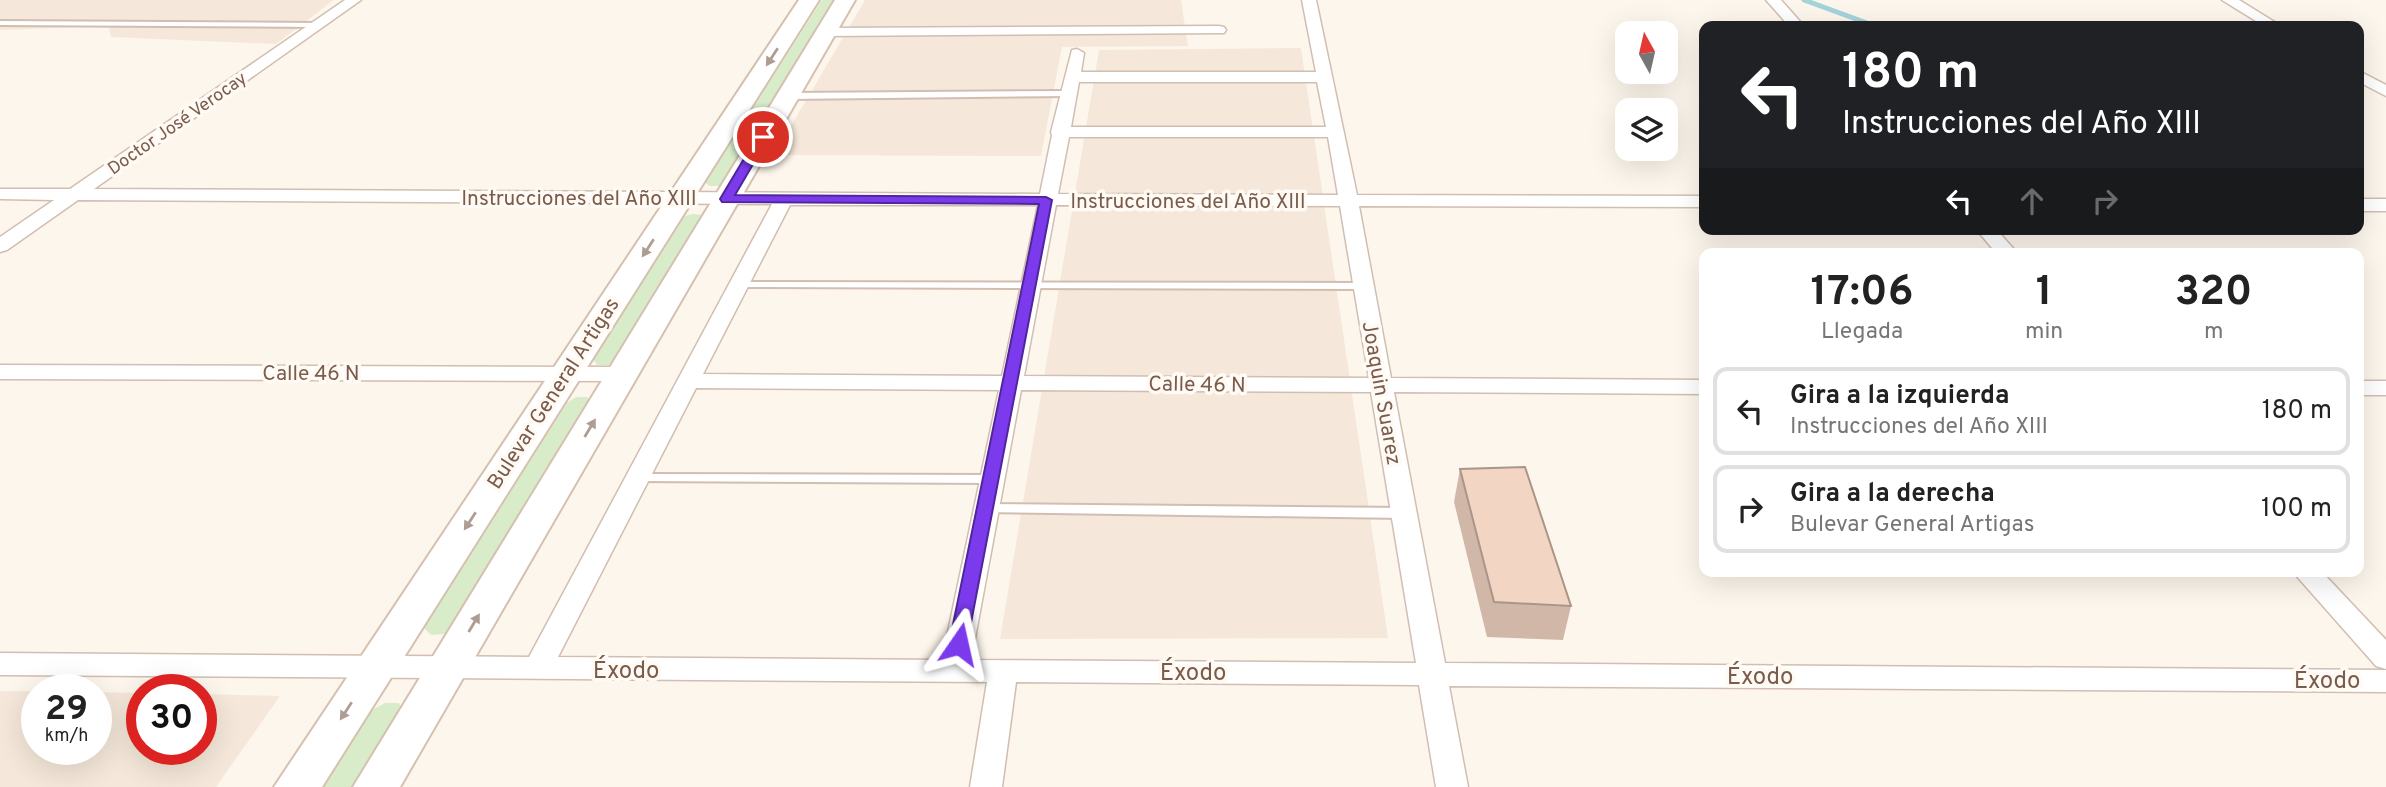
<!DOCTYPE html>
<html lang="es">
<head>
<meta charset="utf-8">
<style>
	body { margin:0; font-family:Overpass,sans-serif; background:#f2f2f2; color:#222; height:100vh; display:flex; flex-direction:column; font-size:26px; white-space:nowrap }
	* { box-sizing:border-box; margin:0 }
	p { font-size:23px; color:#767676 }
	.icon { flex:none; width:38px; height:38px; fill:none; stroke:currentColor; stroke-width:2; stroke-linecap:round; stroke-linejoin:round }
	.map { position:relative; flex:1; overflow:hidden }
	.details { position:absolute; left:1699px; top:248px; width:665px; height:329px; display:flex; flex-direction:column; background:#fff; border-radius:14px; box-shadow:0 7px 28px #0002 }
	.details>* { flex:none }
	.banner { position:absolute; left:1699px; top:21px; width:665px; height:214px; border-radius:14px; box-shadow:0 7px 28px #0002; background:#202124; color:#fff; overflow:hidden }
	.needle { width:46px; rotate:352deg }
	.tools { position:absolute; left:1615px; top:21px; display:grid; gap:14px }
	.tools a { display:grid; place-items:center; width:63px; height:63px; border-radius:14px; background:#fff; box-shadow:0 7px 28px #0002; font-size:35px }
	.speed { position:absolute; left:21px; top:674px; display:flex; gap:14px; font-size:35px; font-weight:700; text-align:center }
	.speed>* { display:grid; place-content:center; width:91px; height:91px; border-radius:50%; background:#fff; box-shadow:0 7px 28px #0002; line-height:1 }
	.speed small { font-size:18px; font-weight:400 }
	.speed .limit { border:10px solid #d22; background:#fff; color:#111 }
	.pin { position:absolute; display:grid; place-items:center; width:60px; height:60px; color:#fff; margin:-30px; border:4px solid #fff; border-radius:50%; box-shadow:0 2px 7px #0007 }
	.me { position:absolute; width:77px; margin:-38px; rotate:11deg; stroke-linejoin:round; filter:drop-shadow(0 0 5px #0008) }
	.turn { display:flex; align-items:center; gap:24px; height:147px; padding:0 28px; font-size:32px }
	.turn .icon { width:91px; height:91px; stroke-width:2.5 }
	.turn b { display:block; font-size:49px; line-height:60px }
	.lanes { display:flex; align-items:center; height:66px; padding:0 28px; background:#0003; justify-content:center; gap:35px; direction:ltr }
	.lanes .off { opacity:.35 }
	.eta { display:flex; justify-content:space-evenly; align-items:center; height:119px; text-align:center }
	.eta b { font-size:42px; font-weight:700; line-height:49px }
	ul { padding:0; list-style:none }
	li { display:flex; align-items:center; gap:21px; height:88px; margin:0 14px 10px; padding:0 14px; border:4px solid #e0e0e0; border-radius:14px }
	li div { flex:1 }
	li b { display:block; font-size:26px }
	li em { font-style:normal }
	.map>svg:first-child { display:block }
	.residential { fill:#f5e8da }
	.green { fill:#d8ecc9 }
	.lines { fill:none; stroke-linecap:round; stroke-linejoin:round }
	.stream { stroke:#a5d3da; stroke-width:5 }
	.lane-casing { stroke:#d1beb0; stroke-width:4 }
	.street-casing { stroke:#d1beb0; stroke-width:3 }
	.secondary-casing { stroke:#d6c0b0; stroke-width:4 }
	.lane { fill:#fff; fill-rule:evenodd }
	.street { fill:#fff; fill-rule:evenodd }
	.secondary { fill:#fff; fill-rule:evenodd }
	.wall { fill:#d1b7a8 }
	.building { fill:#f3d5c3; stroke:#aa9588; stroke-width:2 }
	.oneway { fill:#af9d94 }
	.route { fill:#7c3aed; stroke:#51269a; stroke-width:2 }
	.labels { text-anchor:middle; stroke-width:7; stroke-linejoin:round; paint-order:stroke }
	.far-street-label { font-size:18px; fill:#7a5c4d; stroke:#fffaf3 }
	.street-label { font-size:21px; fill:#7a5c4d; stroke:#fffaf3 }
	.near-street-label { font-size:24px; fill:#7a5c4d; stroke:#fffaf3 }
</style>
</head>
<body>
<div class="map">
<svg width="2386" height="787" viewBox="0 0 2386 787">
	<rect width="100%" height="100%" fill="#fdf6ec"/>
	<path class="residential" d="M0,0H334L276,44L111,37L109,26L0,30Z
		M865,0H1181L1188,46L1062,47L1041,156L774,155Z
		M1301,48L1388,638L1000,639L1099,50Z
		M0,691H37V749H96V692L142,693V749H201V694L280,696L216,787H0Z"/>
	<path class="green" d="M822,0H837L721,186H710L705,183Z
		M693,214L702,215L704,219L616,361L608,365H597L593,359L685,216Z
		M576,397H587L592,401L454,627L444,634L431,635L424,628L567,403Z
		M385,703H399L403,711L357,787H322L370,711Z"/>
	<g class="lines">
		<path class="stream" d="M1804,0L1875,26"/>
		<g class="lane-casing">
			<path id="lane" d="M0,21L318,23L322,25L318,27L0,25Z
				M1067,91L1071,94L1070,96L788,99L784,96L788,93Z
				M739,282L1364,283L1369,286L1364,289L735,287L734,285Z
				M638,474L991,475L998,479L991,483L633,481L631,478Z
				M985,504L1403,508L1408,510L1410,513L1408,516L1403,518L980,512L978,509L980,506Z"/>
		</g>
		<g class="street-casing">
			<path id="street" d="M345,0H361L94,189L1040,194L1052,135L1051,132L1072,50L1077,49L1084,53L1081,72H1316L1302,0H1316L1357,195L1704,196V207L1359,206L1391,378L1704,380V394L1394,392L1445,663L2386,670V692L1449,686L1468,787H1436L1419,685L1016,682L1002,787H970L987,682L0,675V653L529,657L772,204L78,200L7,250L0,252V237L54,200L0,199V189H70ZM1079,82H1317L1326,127H1071ZM1069,137H1328L1338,195L1058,194ZM790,205H1038L1002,376L703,374ZM1056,205L1340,206L1369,378L1024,376ZM696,388L999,390L942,660L558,657ZM1021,390L1371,392L1416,663L971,660Z
				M1766,0H1781L1804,26H1789Z
				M2222,0H2239L2281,26H2264Z
				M1219,26L1224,27L1226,30L1224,33L826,36L819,32L826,28Z
				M2359,71L2386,85V96L2359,82Z
				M2359,199H2386V211H2359Z
				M1976,229H1996L2018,254H1997Z
				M0,365L622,367L630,369L633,374L630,379L622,381L0,379Z
				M2359,381H2386V395H2359Z
				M2293,572H2322L2386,640V669L2376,666Z"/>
		</g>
		<g class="secondary-casing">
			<path id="secondary" d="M799,0H819L322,787H274Z
				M835,0H855L400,787H353Z"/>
		</g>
		<use href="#lane" class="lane"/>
		<use href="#street" class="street"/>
		<use href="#secondary" class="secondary"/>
	</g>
	<path class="wall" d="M1460,469L1571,606L1563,640L1487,637L1454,502Z"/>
	<path class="building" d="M1525,467L1571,606L1494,602L1460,469Z"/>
	<defs><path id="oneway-solid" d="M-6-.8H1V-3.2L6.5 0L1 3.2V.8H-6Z" transform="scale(1.75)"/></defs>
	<g class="oneway">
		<use href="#oneway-solid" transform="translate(772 57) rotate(123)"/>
		<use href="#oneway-solid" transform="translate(648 248) rotate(123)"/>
		<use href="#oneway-solid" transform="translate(590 428) rotate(-59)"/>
		<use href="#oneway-solid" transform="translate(470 521) rotate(123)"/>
		<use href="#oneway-solid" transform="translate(474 623) rotate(-59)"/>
		<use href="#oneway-solid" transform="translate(346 711) rotate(123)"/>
	</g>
	<path class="route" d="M763,133L769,137L735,195L1046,197L1052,200L966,649L959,652L952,649L949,644L1039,204L722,202L720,199L757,137Z"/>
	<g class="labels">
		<g class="far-street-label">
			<text transform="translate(177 123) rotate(-35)" y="6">Doctor José Verocay</text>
		</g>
		<g class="street-label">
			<text x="579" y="205">Instrucciones del Año XIII</text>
			<text x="1188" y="208">Instrucciones del Año XIII</text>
			<text x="311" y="380">Calle 46 N</text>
			<text transform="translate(1197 384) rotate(1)" y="7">Calle 46 N</text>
			<text transform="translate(553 393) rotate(-57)" y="7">Bulevar General Artigas</text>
			<text transform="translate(1382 393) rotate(80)" y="7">Joaquin Suarez</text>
		</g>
		<g class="near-street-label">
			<text x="626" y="678">Éxodo</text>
			<text x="1193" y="680">Éxodo</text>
			<text x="1760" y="684">Éxodo</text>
			<text x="2327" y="688">Éxodo</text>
		</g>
	</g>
</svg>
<div class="tools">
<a><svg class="needle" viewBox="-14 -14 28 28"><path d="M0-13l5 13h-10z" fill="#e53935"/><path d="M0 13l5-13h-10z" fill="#767676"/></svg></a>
<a><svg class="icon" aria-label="layers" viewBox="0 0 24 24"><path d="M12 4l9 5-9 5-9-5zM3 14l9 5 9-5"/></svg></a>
</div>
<div class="speed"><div>29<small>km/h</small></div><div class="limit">30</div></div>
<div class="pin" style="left:763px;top:137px;background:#d93025"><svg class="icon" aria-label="arrive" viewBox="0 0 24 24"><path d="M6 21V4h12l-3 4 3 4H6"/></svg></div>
<svg class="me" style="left:959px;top:644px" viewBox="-20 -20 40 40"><path d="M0-17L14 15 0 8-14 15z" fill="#7c3aed" stroke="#fff" stroke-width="4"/></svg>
<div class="banner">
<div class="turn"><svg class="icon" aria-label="left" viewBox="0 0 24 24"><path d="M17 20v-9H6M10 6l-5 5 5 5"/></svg><div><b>180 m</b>Instrucciones del Año XIII</div></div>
<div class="lanes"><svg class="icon" aria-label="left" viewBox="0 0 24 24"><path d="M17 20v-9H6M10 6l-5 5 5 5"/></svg><svg class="icon off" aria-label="ahead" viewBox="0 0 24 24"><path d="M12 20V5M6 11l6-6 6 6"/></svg><svg class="icon off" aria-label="right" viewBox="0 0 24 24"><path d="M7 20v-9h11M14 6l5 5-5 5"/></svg></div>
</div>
<section class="details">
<div class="eta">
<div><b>17:06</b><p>Llegada</p></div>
<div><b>1</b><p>min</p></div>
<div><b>320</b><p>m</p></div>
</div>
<ul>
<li><svg class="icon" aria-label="left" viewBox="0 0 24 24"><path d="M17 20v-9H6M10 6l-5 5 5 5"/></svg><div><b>Gira a la izquierda</b><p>Instrucciones del Año XIII</p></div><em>180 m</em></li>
<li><svg class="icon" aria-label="right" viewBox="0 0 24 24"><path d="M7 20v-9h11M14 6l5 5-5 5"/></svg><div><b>Gira a la derecha</b><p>Bulevar General Artigas</p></div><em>100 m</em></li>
</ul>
</section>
</div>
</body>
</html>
